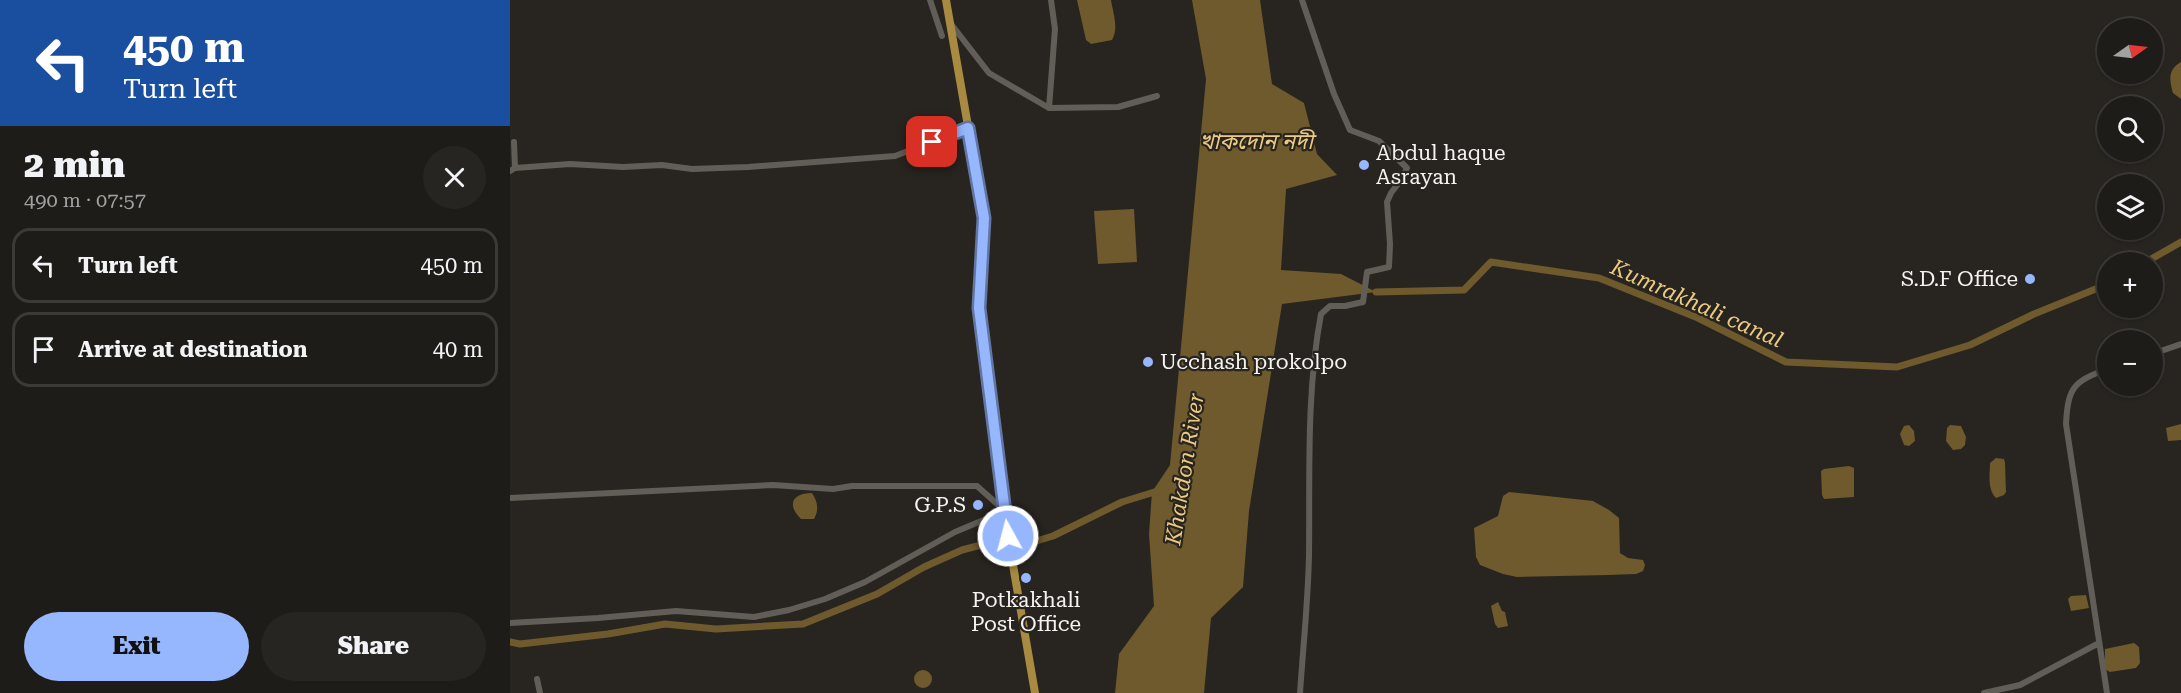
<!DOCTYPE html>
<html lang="en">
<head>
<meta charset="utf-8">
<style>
	body { margin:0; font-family:"Roboto Serif","Noto Sans Bengali",serif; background:#262521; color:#f1f3f6; height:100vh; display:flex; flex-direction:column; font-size:22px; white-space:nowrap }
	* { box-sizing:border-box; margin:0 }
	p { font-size:20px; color:#a1a1a2 }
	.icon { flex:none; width:33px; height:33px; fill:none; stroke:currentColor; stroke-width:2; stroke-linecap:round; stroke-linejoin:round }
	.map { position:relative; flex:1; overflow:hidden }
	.details { display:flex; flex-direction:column; background:#1e1c18; width:510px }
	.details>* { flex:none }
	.hud { background:#1a4fa0; color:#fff; overflow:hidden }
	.needle { width:39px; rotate:76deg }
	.buttons { position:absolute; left:1587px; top:18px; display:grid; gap:12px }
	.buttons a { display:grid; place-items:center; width:66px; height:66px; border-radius:50%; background:#1e1c18; box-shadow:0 2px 4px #0004,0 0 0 2px #3c3a37; font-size:30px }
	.pin { position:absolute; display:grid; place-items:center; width:51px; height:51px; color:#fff; margin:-26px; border-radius:12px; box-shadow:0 3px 9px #0006 }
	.me { position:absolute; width:66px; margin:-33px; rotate:353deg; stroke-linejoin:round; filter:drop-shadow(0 0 4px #0008) }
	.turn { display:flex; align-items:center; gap:21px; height:126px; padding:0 24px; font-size:27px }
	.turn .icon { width:78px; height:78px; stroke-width:2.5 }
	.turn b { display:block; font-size:42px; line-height:51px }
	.round { display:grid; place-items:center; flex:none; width:63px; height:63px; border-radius:32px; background:#262521 }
	.overview { display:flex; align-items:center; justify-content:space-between; height:102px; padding:0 24px }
	h1 { font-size:36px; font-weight:800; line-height:45px }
	.cta { display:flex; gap:12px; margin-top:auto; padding:12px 24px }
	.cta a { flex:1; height:69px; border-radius:36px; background:#96b6fd; color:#111; font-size:24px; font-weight:800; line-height:69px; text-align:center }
	.cta a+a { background:#262521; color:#f1f3f6 }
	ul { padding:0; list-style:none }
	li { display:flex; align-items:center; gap:18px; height:75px; margin:0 12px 9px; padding:0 12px; border:3px solid #3c3a37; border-radius:18px }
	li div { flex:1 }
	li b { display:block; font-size:22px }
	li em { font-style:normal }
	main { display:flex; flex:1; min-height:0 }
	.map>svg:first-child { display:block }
	.water { fill:#6e5a2c }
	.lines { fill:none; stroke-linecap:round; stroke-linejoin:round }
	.canal { stroke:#6e5a2c; stroke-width:7 }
	.minor { stroke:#615e58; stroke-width:6 }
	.major { stroke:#a88b40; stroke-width:8 }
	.route-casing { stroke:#6276a4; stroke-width:15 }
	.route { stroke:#96b6fd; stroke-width:10 }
	.poi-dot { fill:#96b6fd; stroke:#282520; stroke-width:2 }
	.labels { text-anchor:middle; stroke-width:4.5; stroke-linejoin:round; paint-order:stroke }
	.poi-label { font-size:21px; fill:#f5f3f0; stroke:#282520; text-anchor:start }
	.water-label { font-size:22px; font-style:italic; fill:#ecca82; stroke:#282520 }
</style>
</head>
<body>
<main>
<section class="details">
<div class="hud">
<div class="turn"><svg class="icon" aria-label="left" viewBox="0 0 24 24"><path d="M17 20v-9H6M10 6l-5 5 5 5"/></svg><div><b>450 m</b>Turn left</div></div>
</div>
<div class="overview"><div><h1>2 min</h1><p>490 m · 07:57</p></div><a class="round"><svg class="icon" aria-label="close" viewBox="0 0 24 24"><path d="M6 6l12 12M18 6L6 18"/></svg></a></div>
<ul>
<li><svg class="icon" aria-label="left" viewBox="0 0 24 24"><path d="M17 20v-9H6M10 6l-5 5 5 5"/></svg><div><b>Turn left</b></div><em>450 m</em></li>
<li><svg class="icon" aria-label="arrive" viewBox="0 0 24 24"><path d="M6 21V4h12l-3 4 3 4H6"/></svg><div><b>Arrive at destination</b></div><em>40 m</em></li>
</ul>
<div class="cta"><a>Exit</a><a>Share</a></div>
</section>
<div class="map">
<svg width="1671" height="693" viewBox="0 0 1671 693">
	<rect width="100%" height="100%" fill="#282520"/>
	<path class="water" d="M567,0H601C603,13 609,28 602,40L581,44L576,40Z
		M682,0H750L762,84L794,103L807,154L827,175L776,189L771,270L831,274L866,292L772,304L739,511L733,587L701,618L694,693H605L609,654L644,606L639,534L642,492L660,465L696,79Z
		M1671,62V99L1663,93C1659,80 1658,69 1671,62Z
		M624,209L627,262L588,264L584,211Z
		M1671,424V440L1658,441L1656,428Z
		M1399,425L1404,431L1405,441L1399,446L1394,445L1390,434L1394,426Z
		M1440,425L1451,426L1456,437L1455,445L1451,449L1443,450L1436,441L1437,428Z
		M1486,458L1494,459L1495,463L1496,492L1494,495L1486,498C1477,489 1480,474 1480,463Z
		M1339,466L1344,468V497L1314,499L1312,495L1311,471L1314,469Z
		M999,492L1083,501L1099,510L1109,518L1110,553L1118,558L1133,560L1135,565L1133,571L1126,574L1098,575L1007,577L993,574L970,565L966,557L964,528L988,516L993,496Z
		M302,493C308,502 309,510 304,519H291C276,504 283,493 302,493Z
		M1576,595L1579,608L1561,611L1558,599L1561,596Z
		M988,602L992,611L995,612L998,626L988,628L985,624L981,606Z
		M1624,643L1629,647L1630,663L1626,668L1600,672L1595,669V649Z
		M404 679a9 9 0 1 1 18 0a9 9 0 1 1-18 0Z"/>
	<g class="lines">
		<path class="canal" d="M1636,262L1671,242
			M866,292L954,290L981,262L1089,278L1188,318L1276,362L1387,367L1460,345L1524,314L1598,284
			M0,642L10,644L98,634L155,624L206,629L293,624L367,594L414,567L452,550L475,544L498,545L523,542L543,536L612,502L651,490"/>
		<path class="minor" d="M420,0L432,36
			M441,24L479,73L539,108L608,107L647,96
			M539,108L545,29L541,0
			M4,142L5,168
			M0,171L5,168L60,164L113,167L152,165L182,169L238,167L385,156L458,128
			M1642,354L1671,344
			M0,498L263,485L323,489L342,486H467L495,511L445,532L355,582L315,599L279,610L244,617L166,611L88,618L0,623
			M27,679L30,693
			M790,693C793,648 798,602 799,556C800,476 796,394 811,314L820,306H835L853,302L857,272L879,267L880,244L877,202L881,193L891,180L897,168L869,141L840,130L824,94L792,0
			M1474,693L1510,685L1589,643
			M1597,693L1556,424C1558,388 1563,381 1598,369"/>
		<path class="major" d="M436,0L474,218L469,308L498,536L525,693"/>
	</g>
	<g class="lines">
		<g class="route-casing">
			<path id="route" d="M422,142L458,128L474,218L469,308L498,536"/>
		</g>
		<use href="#route" class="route"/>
	</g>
	<g class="poi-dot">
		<circle cx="854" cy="165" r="6"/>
		<circle cx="1520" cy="279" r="6"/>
		<circle cx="638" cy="362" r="6"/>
		<circle cx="468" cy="505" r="6"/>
		<circle cx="516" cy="578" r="6"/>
	</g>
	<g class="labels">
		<g class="poi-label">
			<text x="866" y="160">Abdul haque<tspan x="866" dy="24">Asrayan</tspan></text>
			<text x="1508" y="286" text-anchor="end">S.D.F Office</text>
			<text x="650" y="369">Ucchash prokolpo</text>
			<text x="456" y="512" text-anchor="end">G.P.S</text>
			<text x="516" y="607" text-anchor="middle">Potkakhali<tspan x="516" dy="24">Post Office</tspan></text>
		</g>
		<g class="water-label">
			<text x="746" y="149">খাকদোন নদী</text>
			<text transform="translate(1187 303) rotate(24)" y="8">Kumrakhali canal</text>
			<text transform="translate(674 469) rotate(-81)" y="8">Khakdon River</text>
		</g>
	</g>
</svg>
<div class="buttons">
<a><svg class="needle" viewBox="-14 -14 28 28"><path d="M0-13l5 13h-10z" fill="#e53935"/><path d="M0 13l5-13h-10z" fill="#a1a1a2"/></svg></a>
<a><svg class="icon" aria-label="search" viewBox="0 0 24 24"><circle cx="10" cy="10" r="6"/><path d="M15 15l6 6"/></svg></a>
<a><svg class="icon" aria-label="layers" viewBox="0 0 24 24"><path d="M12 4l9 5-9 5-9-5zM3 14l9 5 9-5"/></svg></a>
<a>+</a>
<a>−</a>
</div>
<div class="pin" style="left:422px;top:142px;background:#d93025"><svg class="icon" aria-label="arrive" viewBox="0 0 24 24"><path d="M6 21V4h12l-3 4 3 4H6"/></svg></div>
<svg class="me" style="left:498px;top:536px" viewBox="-20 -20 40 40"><circle r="17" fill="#96b6fd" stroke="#fff" stroke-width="3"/><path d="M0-11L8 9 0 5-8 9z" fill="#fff"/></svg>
</div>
</main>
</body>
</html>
